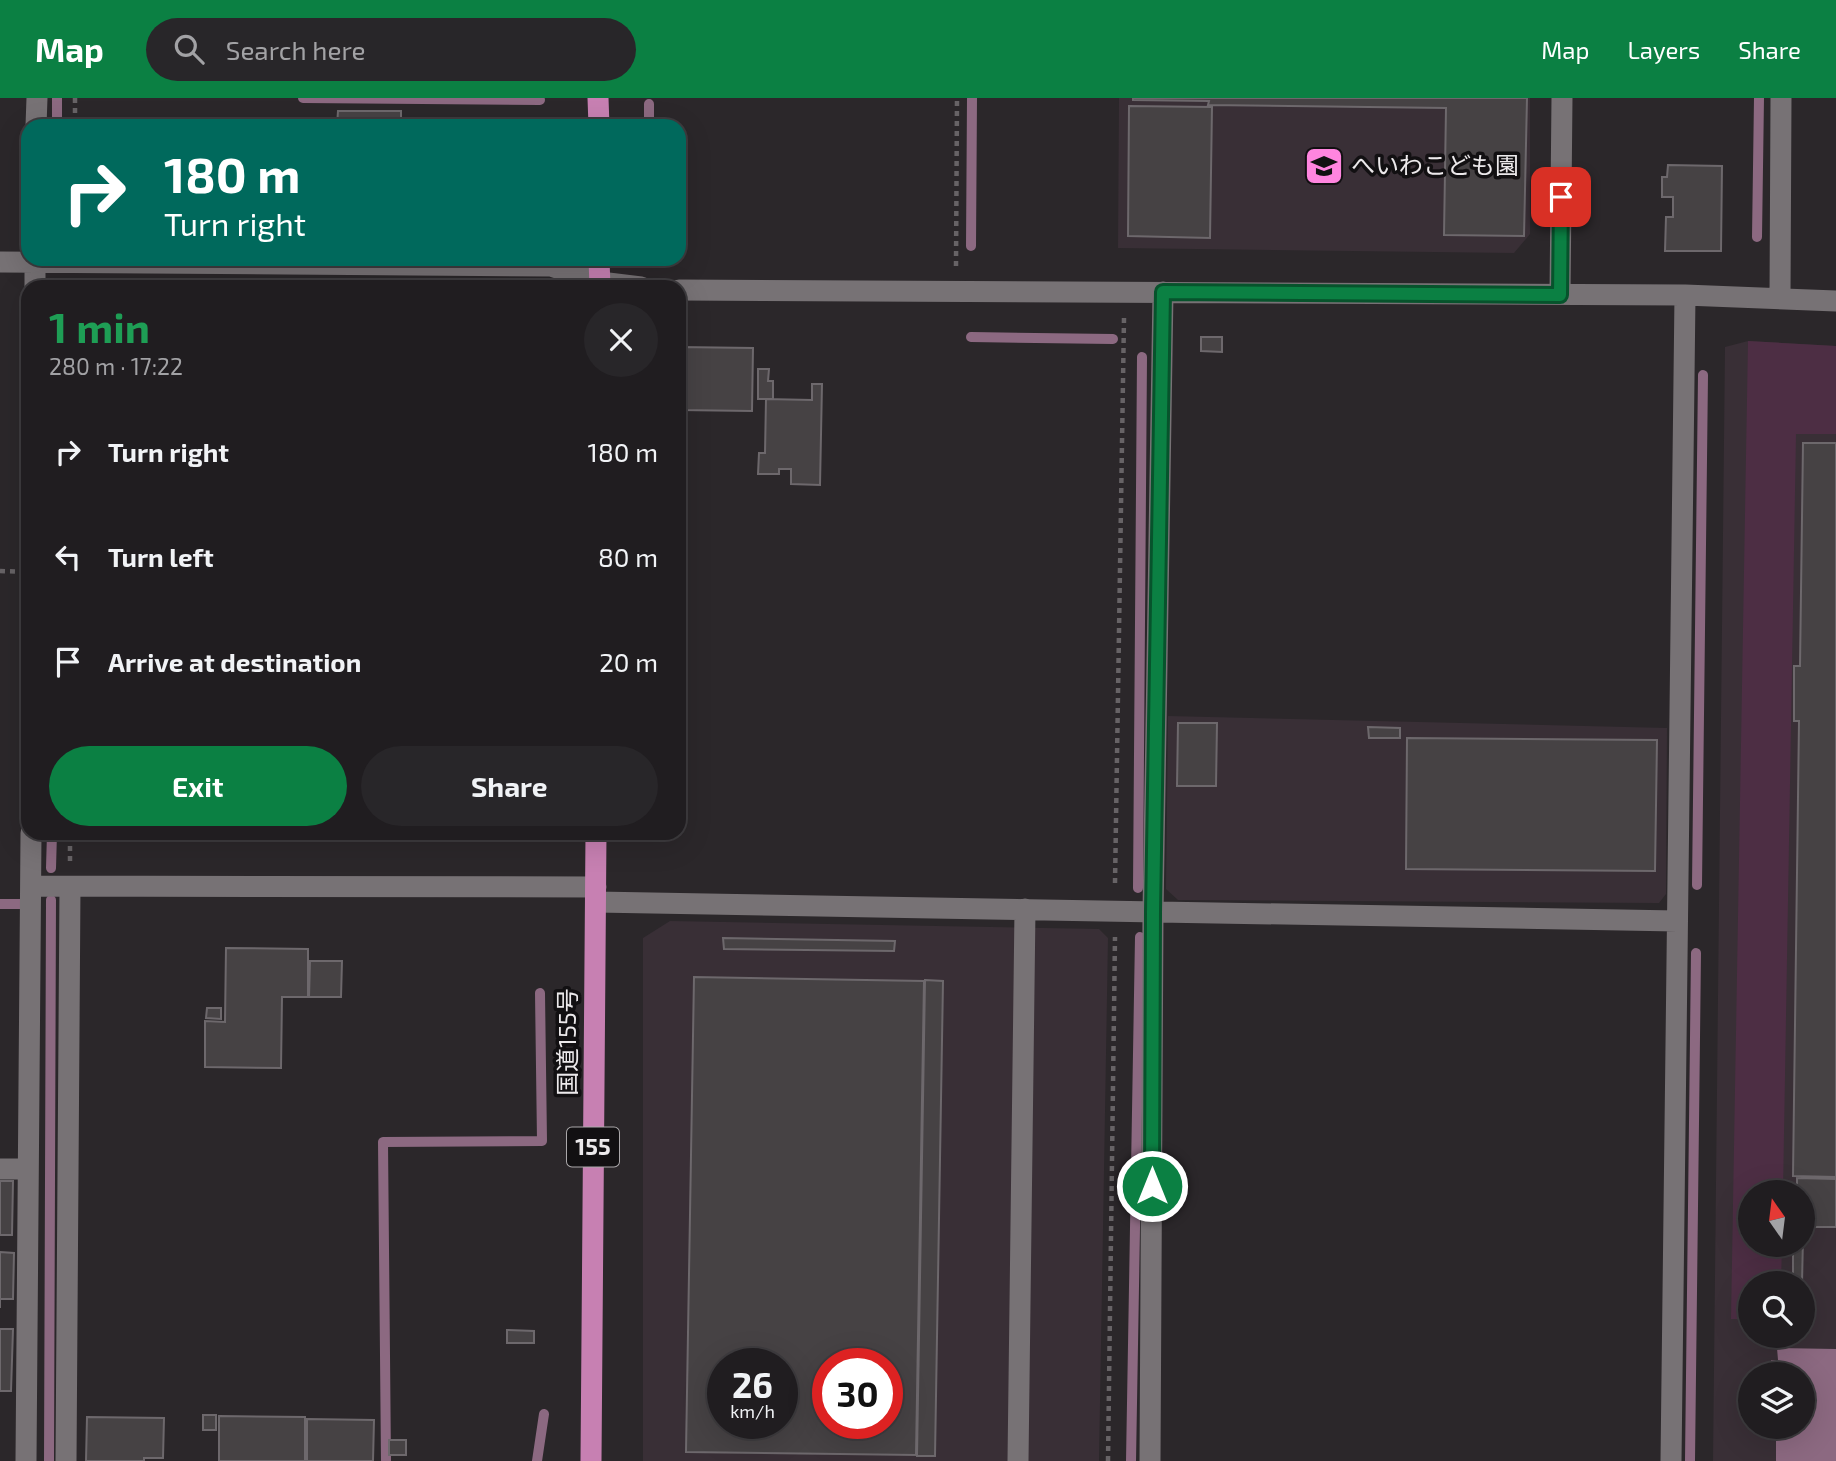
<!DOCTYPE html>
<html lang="en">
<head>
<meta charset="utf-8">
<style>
	body { margin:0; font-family:"Exo 2","Noto Sans JP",sans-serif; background:#282629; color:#f1f3f6; height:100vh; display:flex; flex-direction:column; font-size:26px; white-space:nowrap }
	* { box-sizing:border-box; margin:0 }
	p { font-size:23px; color:#a2a2a5 }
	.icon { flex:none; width:38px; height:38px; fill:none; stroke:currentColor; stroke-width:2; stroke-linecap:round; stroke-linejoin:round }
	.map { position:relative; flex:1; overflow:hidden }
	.side { position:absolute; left:21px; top:182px; width:665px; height:560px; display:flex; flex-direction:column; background:#201d20; border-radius:21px; box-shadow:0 7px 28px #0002,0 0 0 2px #3d3b3e }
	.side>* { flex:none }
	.guide { position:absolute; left:21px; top:21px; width:665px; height:147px; border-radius:21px; box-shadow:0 7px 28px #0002,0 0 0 2px #3d3b3e; background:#00695c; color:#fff; overflow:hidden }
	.needle { width:46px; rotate:346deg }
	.controls { position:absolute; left:1738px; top:1082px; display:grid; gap:14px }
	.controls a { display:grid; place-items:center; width:77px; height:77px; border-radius:50%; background:#201d20; box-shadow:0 7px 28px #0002,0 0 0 2px #3d3b3e; font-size:35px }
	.speed { position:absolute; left:707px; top:1250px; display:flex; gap:14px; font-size:35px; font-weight:700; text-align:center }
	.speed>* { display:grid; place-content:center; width:91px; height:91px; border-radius:50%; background:#201d20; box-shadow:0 7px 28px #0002,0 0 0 2px #3d3b3e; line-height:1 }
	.speed small { font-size:18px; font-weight:400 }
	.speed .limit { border:10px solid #d22; background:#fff; color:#111 }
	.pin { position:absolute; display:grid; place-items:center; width:60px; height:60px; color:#fff; margin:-30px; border-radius:14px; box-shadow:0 4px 10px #0006 }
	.me { position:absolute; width:77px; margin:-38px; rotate:0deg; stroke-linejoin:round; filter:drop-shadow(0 0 5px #0008) }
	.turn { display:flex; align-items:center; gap:24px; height:147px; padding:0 28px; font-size:32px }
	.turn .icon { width:91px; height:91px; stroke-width:2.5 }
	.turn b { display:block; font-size:49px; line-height:60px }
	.round { display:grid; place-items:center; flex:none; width:74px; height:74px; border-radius:37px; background:#282629 }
	.overview { display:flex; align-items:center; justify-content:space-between; height:119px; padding:0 28px }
	h1 { font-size:42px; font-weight:700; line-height:52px; color:#1e9e55 }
	.primary-button { display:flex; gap:14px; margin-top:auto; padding:14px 28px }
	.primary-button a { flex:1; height:80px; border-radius:42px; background:#0b8043; color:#fff; font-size:28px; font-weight:700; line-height:80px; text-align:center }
	.primary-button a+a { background:#282629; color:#f1f3f6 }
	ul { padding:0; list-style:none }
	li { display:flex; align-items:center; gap:21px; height:105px; padding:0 28px }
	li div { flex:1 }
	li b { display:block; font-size:26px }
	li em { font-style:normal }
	header { display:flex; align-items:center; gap:42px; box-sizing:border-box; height:98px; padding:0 35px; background:#0b8043; color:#fff }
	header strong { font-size:33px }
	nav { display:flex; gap:38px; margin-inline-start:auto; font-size:24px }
	.search { width:490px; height:63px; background:#282629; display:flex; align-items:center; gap:18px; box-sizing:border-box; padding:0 24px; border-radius:38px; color:#a2a2a5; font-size:26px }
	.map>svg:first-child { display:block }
	.built { fill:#392f36; fill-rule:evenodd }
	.green { fill:#4d2e44 }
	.water { fill:#8c6981 }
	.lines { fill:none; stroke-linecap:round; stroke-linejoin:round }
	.stream { stroke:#8c6981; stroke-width:10 }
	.building { fill:#464244; stroke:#6d686c; stroke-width:2; fill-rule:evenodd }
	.path { stroke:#676366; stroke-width:4.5; stroke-dasharray:5 5; stroke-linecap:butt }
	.minor { stroke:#777275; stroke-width:21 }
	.highway { stroke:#c780b2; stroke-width:21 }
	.route-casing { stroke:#07532c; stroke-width:18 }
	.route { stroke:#0b8043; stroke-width:12 }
	.labels { text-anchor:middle; stroke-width:7; stroke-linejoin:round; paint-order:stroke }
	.shield { fill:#121012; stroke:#aba8aa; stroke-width:2 }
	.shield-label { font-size:23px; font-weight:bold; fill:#ece9eb }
	.poi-label { font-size:24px; fill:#ece9eb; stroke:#121012; text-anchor:start }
	.street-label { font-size:24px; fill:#ece9eb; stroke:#121012 }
</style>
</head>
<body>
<header>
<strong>Map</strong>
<div class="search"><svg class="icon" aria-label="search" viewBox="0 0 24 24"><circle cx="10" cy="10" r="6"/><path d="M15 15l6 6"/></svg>Search here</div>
<nav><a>Map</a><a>Layers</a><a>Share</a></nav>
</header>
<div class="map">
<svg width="1836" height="1363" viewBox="0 0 1836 1363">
	<rect width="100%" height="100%" fill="#2b272a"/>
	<path class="built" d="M1119,0H1530V136L1514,155L1118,150Z
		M1748,243L1836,248V1363H1713L1725,249ZM1750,1094H1802V1146H1750ZM1750,1185H1802V1237H1750ZM1750,1276H1802V1328H1750Z
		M1168,618L1667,630L1666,796L1659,805L1178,802L1166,791Z
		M670,823L1099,831L1108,840L1099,1363H643V840ZM723,1265H782V1325H723ZM828,1265H887V1325H828Z"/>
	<path class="green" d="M1748,243L1836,248V336H1796L1783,1094H1750V1146H1782L1781,1185H1750V1221H1731Z"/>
	<path class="water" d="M1777,1250L1836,1251V1363H1776V1328H1802V1276H1777V1271H1771V1262H1778Z"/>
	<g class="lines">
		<path class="stream" d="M303,0L540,2
			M57,28V0
			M649,28V6
			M1757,139L1759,0
			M971,148L972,0
			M971,239L1113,241
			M51,770L52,735
			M1697,787L1703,277
			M1138,790L1142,259
			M0,806H20
			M49,1363L51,802
			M386,1363L383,1044L542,1043L540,895
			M537,1363L544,1316
			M1131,1363L1140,839
			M1690,1363L1696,855"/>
	</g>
	<path class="building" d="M1133,0H1527L1524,138L1444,137L1446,10L1208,7L1209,3L1133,2Z
		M1129,8L1212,9L1210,140L1128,138Z
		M338,13H401V28H337Z
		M1668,67L1722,68L1721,153H1665L1666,119H1673V99H1662V79H1667Z
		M1201,239H1222V254L1201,253Z
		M679,249L753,250L752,313L679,312Z
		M758,271H769L768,283H773V301H758Z
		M812,286H822L820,387L791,386V371H779V376H758L759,355H765L766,301L812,302Z
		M1803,345H1836V1079L1793,1078L1799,623H1794V568H1800Z
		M1178,625H1217L1216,688H1177Z
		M1368,629L1400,630V640H1369Z
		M1407,640L1657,642L1655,773L1406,771Z
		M723,840L895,843L894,853L724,851Z
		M226,850L308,851V899H282L281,970L205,969V923L225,924Z
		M310,863H342L341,899H309Z
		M694,879L924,883L916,1357L686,1354ZM723,1265H782V1325H723ZM828,1265H887V1325H828Z
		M925,882L943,883L935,1358H917Z
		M207,910H221V921L206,920Z
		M1797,1080L1836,1081V1129H1802V1094H1797Z
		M0,1083H13L12,1137H0Z
		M1803,1140L1802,1185H1793V1146H1802Z
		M0,1154L14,1155L13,1201H0V1210Z
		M0,1231H13L11,1293H0Z
		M507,1232L534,1233V1245H507Z
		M203,1317H216V1332H203Z
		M219,1318L305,1319V1363H219Z
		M87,1319L164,1320L163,1360H144V1363H86Z
		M307,1321L374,1322L373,1363H307Z
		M389,1342H406V1357H389Z"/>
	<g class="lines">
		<path class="path" d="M75,0V28
			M956,168L957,0
			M0,473L28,474
			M70,763V735
			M1115,785L1124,220
			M1108,1363L1115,839"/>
		<path class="minor" d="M36,28L37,0
			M0,164L551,168L600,184L641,189
			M35,189V161
			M679,192L1685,197L1836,203
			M1560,196L1562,0
			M1780,199L1781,0
			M31,788L596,789
			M596,804L1677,823
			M0,1071H28
			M26,1363L31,735
			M66,1363L70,789
			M1018,1363L1025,811
			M1150,1363L1153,814L1163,194
			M1671,1363L1685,197"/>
		<path class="highway" d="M598,0L599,28
			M599,161L600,189
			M591,1363L596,735"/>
	</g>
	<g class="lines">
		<g class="route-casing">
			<path id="route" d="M1152,1088L1153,814L1163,194L1560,197L1561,99"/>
		</g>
		<use href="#route" class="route"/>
	</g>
	<defs>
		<g id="school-square" transform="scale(2.0125)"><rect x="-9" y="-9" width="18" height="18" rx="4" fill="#ff85df" stroke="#121012"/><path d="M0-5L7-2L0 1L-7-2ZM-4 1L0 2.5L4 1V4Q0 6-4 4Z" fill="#111"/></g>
	</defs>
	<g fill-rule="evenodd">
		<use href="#school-square" x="1324" y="68"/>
	</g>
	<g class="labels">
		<rect class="shield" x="567" y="1029.5" width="52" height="39" rx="5"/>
		<g class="shield-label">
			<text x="593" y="1057">155</text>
		</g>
		<g class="poi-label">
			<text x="1351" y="76">へいわこども園</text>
		</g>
		<g class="street-label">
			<text transform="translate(568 944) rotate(-90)" y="8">国道155号</text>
		</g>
	</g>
</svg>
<div class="controls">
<a><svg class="needle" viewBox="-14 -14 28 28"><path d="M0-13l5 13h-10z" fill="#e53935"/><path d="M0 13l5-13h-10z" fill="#a2a2a5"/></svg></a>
<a><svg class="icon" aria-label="search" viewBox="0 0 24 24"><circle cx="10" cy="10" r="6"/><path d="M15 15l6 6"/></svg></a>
<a><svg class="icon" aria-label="layers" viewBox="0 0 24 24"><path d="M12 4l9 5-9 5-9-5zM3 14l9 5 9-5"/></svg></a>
</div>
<div class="speed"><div>26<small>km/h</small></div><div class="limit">30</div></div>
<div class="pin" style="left:1561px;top:99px;background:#d93025"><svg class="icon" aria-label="arrive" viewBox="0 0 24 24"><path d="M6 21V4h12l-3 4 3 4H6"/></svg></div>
<svg class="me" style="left:1152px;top:1088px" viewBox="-20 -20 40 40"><circle r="17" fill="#0b8043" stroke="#fff" stroke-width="3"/><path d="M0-11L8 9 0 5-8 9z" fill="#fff"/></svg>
<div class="guide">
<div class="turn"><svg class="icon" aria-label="right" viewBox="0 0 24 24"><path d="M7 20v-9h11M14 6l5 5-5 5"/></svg><div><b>180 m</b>Turn right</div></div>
</div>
<section class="side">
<div class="overview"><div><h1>1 min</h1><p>280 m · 17:22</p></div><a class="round"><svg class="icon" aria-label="close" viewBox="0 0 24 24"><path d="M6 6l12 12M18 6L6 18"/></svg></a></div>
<ul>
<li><svg class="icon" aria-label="right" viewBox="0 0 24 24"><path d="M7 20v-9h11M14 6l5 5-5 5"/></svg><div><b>Turn right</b></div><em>180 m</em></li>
<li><svg class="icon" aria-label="left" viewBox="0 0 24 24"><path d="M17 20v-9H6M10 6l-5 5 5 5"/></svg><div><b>Turn left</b></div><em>80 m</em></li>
<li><svg class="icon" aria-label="arrive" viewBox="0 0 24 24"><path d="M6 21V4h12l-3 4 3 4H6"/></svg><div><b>Arrive at destination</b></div><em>20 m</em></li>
</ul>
<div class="primary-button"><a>Exit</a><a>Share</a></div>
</section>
</div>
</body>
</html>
